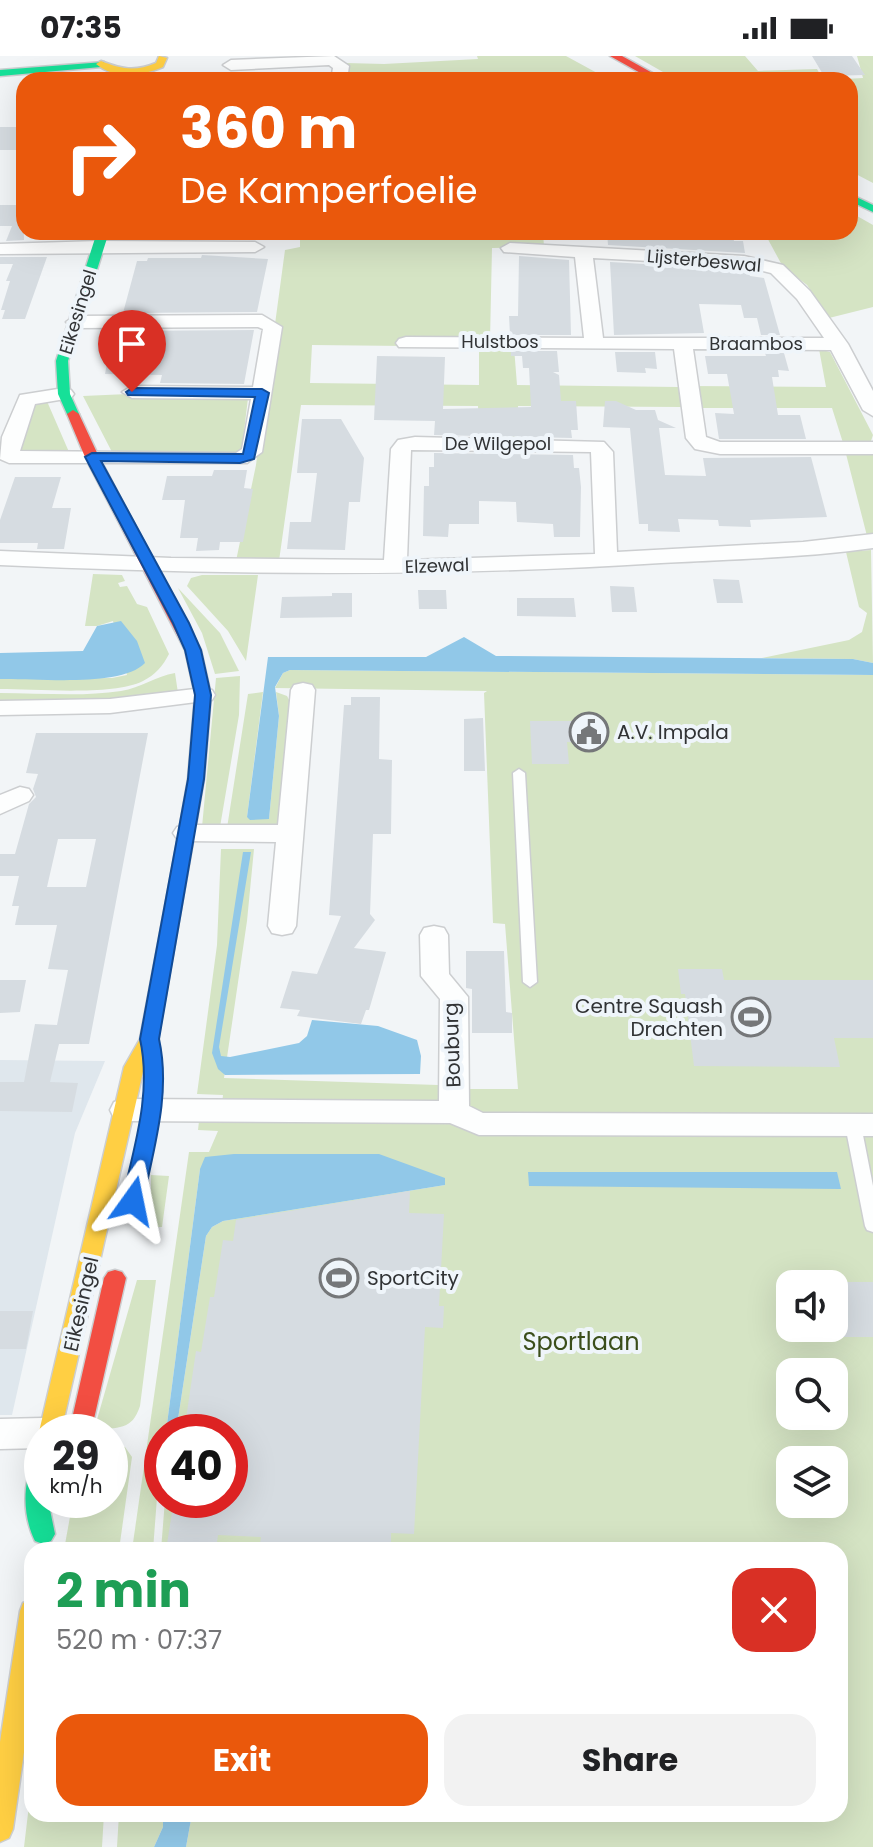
<!DOCTYPE html>
<html lang="en">
<head>
<meta charset="utf-8">
<style>
	body { margin:0; font-family:Poppins,sans-serif; background:#f2f2f2; color:#202124; height:100vh; display:flex; flex-direction:column; font-size:30px; white-space:nowrap }
	* { box-sizing:border-box; margin:0 }
	p { font-size:26px; color:#757577 }
	.icon { flex:none; width:44px; height:44px; fill:none; stroke:currentColor; stroke-width:2; stroke-linecap:round; stroke-linejoin:round }
	.map { position:relative; flex:1; overflow:hidden }
	.details { position:absolute; left:24px; top:1486px; width:824px; height:280px; display:flex; flex-direction:column; background:#fff; border-radius:24px; box-shadow:0 8px 32px #0002 }
	.details>* { flex:none }
	.hud { position:absolute; left:16px; top:16px; width:842px; height:168px; border-radius:24px; box-shadow:0 8px 32px #0002; background:#ea580c; color:#fff; overflow:hidden }
	.fabs { position:absolute; left:776px; top:1214px; display:grid; gap:16px }
	.fabs a { display:grid; place-items:center; width:72px; height:72px; border-radius:16px; background:#fff; box-shadow:0 8px 32px #0002; font-size:40px }
	.speed { position:absolute; left:24px; top:1358px; display:flex; gap:16px; font-size:40px; font-weight:700; text-align:center }
	.speed>* { display:grid; place-content:center; width:104px; height:104px; border-radius:50%; background:#fff; box-shadow:0 8px 32px #0002; line-height:1 }
	.speed small { font-size:20px; font-weight:400 }
	.speed .limit { border:12px solid #d22; background:#fff; color:#111 }
	.pin { position:absolute; display:grid; place-items:center; width:68px; height:68px; color:#fff; margin:-82px -34px; border-radius:50% 50% 50% 0; rotate:-45deg; box-shadow:0 0 8px #0007 }
	.pin .icon { rotate:45deg }
	.me { position:absolute; width:88px; margin:-44px; rotate:12deg; stroke-linejoin:round; filter:drop-shadow(0 0 6px #0008) }
	.turn { display:flex; align-items:center; gap:28px; height:168px; padding:0 32px; font-size:36px }
	.turn .icon { width:104px; height:104px; stroke-width:2.5 }
	.turn b { display:block; font-size:56px; line-height:68px }
	.round { display:grid; place-items:center; flex:none; width:84px; height:84px; border-radius:24px; background:#f2f2f2 }
	.overview { display:flex; align-items:center; justify-content:space-between; height:136px; padding:0 32px }
	h1 { font-size:48px; font-weight:700; line-height:60px; color:#1e9e55 }
	.primary-button { display:flex; gap:16px; margin-top:auto; padding:16px 32px }
	.primary-button a { flex:1; height:92px; border-radius:24px; background:#ea580c; color:#fff; font-size:32px; font-weight:700; line-height:92px; text-align:center }
	.primary-button a+a { background:#f2f2f2; color:#202124 }
	.status { display:flex; justify-content:space-between; align-items:center; height:56px; padding:0 40px; background:#fff; direction:ltr }
	.status svg { height:22px; fill:currentColor }
	.map>svg:first-child { display:block }
	.built { fill:#dfe7ed }
	.green { fill:#d5e4c4; fill-rule:evenodd }
	.water { fill:#91c8e8 }
	.building { fill:#d6dce1; fill-rule:evenodd }
	.lines { fill:none; stroke-linecap:round; stroke-linejoin:round }
	.lane-casing { stroke:#ccced0; stroke-width:3 }
	.street-casing { stroke:#ccced0; stroke-width:3 }
	.fast-casing { stroke:#ccced0; stroke-width:3 }
	.slow-casing { stroke:#ccced0; stroke-width:3 }
	.jam-casing { stroke:#ccced0; stroke-width:3 }
	.lane { fill:#fdfefe; fill-rule:evenodd }
	.street { fill:#fdfefe; fill-rule:evenodd }
	.fast { fill:#16e098; fill-rule:evenodd }
	.slow { fill:#ffcf43; fill-rule:evenodd }
	.jam { fill:#f24e42; fill-rule:evenodd }
	.route { fill:#1a73e8; stroke:#114b97; stroke-width:2 }
	.labels { text-anchor:middle; stroke-width:8; stroke-linejoin:round; paint-order:stroke }
	.far-street-label { font-size:18px; fill:#313335; stroke:#eff5fa }
	.poi-label { font-size:20px; fill:#313335; stroke:#eff5fa; text-anchor:start }
	.street-label { font-size:20px; fill:#313335; stroke:#eff5fa }
	.near-park-label { font-size:24px; fill:#3b4e1b; stroke:#eff5fa }
</style>
</head>
<body>
<div class="status"><b>07:35</b><svg viewBox="0 0 49 12"><path d="M0 12V9h3v3zM5 12V6h3v6zM10 12V3h3v9zM15 12V0h3v12zM26 1h20v11H26zM47 4h2v5h-2z"/></svg></div>
<div class="map">
<svg width="873" height="1791" viewBox="0 0 873 1791">
	<rect width="100%" height="100%" fill="#f2f5f7"/>
	<path class="built" d="M0,1004L105,1005L75,1077L12,1359H0Z"/>
	<path class="green" d="M477,0H566L610,24H343L345,7L384,8L478,3Z
		M635,0H745L758,15L817,13L823,24H677Z
		M857,0H873V127L850,115V24H828L863,22Z
		M850,156L873,169V251L829,262L807,229L783,211L764,176H850Z
		M287,176H543L544,191L492,192L490,285L406,290L312,289L310,327L479,329V292L514,291L517,329L678,331L682,351L518,350L520,387H479L478,350L301,349L279,505H236L256,409L285,194L300,191V184L288,183Z
		M819,293L830,296L873,379L870,388L844,390L832,352H695L690,330L826,331Z
		M128,338L248,342L242,392L231,400L113,398L83,340Z
		M46,343L69,396L15,398L29,351Z
		M846,398L873,399V478L867,480Z
		M871,494L873,607L853,603L762,602L849,584L862,576L867,557L859,551L846,496Z
		M93,518L122,519L125,525L118,527L120,531L127,530L137,548L147,551L169,598C163,610 155,619 143,625C113,640 36,633 0,633V623L112,622L127,619L113,565L97,570H85Z
		M202,519H258L246,605L228,575L187,530L191,522Z
		M178,532L220,577L239,615L215,618L202,577Z
		M290,614L873,619V1791H186L192,1758H840V1494H161L165,1444H230V1376H176L206,1180L212,1171L223,1165L445,1129L200,1113L166,1376H162L153,1494H132L189,1096H209L218,1075L198,1074L199,1065H220L223,1039L197,1038L217,889L221,793H254L247,865L224,1022L438,1029V1033H518L505,868L493,867L484,637L487,635L275,632L283,617ZM790,1228H834V1272H790ZM790,1316H834V1360H790ZM790,1404H834V1448H790Z
		M175,617L178,637L142,643L0,647V637C39,637 83,641 121,635C141,632 156,620 175,617Z
		M240,620L239,659L220,771H202L216,622Z
		M263,636L247,761L269,763L279,660L276,636L287,640L295,655L283,766L276,770L227,772L248,638Z
		M151,1119L169,1120L162,1171H151Z
		M137,1224H156L140,1350C132,1375 118,1371 94,1374Z
		M110,1387L125,1391L132,1401L119,1494H64L73,1444H110Z
		M32,1724V1758H104L102,1791H24Z
		M119,1758H163V1771L154,1791H117Z"/>
	<path class="water" d="M121,565L137,585L145,607C121,632 35,622 0,623V597L83,595L97,570Z
		M464,581L496,600L853,603L873,607V619L290,614L283,617L275,631L279,660L269,763L250,764L247,761L268,601H426Z
		M243,796H251L219,991L221,1000L230,1001L299,987L307,980L312,964L378,970L417,984L421,1000L420,1018L225,1019L218,1013L212,997Z
		M234,1098H379L445,1122V1129L223,1165L212,1171L206,1180L176,1376H166L200,1113L205,1101Z
		M528,1116H837L841,1133L529,1130Z
		M163,1758H192L186,1791H154L163,1771Z"/>
	<path class="building" d="M812,0H852L865,19L824,20Z
		M0,71H24V94H0Z
		M23,142L24,184L6,185L12,170H0V149H20Z
		M607,176L696,180L695,176H714L715,181H733L734,185H743L745,197L608,189Z
		M202,199L268,203L257,256L123,257L137,205H147L148,202H201Z
		M519,200L569,204L571,279H510L509,260H518Z
		M0,201H47L25,263H2L5,254H1L10,225H6L13,208H0Z
		M610,206L748,214L750,220L764,222L780,279H761L757,262H744L741,249L699,248L704,277L614,279Z
		M254,274L244,328L160,327L162,319L105,318L110,291L117,275Z
		M511,295H557L559,316H553L559,319L561,345H576L578,374H571L572,382L434,379L435,365L374,364L377,300L445,301L443,353L531,351L529,312H523L522,300H511Z
		M615,296H655L657,313L645,312L646,317L617,316Z
		M765,297H784L789,315L778,314L779,321H772L778,359H800L806,383H719L715,357L734,358L727,318H708L705,300H766Z
		M605,345H616L636,354H655L658,364L676,372H659L665,419L706,420L703,402L811,401L827,461L750,464L751,471L719,470L718,464L678,463L680,476L648,475V468H639L630,372L603,371Z
		M302,363H341L364,402L360,446H349L345,494L287,493L290,466H311L317,417H297Z
		M434,397L573,399L574,412H579L581,431L580,481H554L553,468L517,466L516,446L479,445V468H449L448,481L423,480L424,430H429V411H434Z
		M214,414H247L244,432L253,433L243,486H220L219,494L196,495L198,482H180L185,444H162L167,420H212Z
		M15,421H61L52,452H71L64,493H37L38,487H0V464Z
		M713,523L739,524L743,547H717Z
		M610,530L634,531L637,556H612Z
		M418,534H446L447,553H419Z
		M332,537H352V561L280,562L282,541L332,540Z
		M517,542H574L576,561L517,560Z
		M351,641H380L379,703L392,704L391,778H373L370,858L375,864L354,892L386,896L369,954H366L361,968L297,960L300,954L280,952L292,915L317,918L341,860L329,859L344,649H351Z
		M483,662L485,715H464V663Z
		M530,665H600L602,687L567,686L569,708H532Z
		M36,677H148L89,988H59L50,1026L78,1027L72,1056L0,1055V1026H24L35,968L57,969L68,914L48,913L57,869H15L19,850H12L19,820H0V798H15L29,748L36,741L33,733L38,718L26,717ZM58,783H96L86,831H47Z
		M466,895H504L506,956L512,957V977H472V933L466,932Z
		M678,913H722L724,924H873V982H834L840,1011L694,1010L685,938H681Z
		M0,924H26L20,956L0,957Z
		M410,1135L409,1157L444,1158L439,1250H444L443,1272L425,1271L414,1478L391,1477V1494H259L261,1481L218,1479L216,1494H166L174,1444H230V1376H184L196,1295L201,1296L210,1241H214L223,1184L233,1185L236,1164Z
		M834,1226H873V1281H840L834,1251Z
		M0,1255H33L26,1293H0Z"/>
	<g class="lines">
		<g class="lane-casing">
			<path id="lane" d="M519,713L525,717L537,926L530,931L523,926L513,717Z
				M853,1063L858,1065L861,1069L873,1130V1176L867,1174L865,1170L845,1069L848,1065Z"/>
		</g>
		<g class="street-casing">
			<path id="street" d="M334,0L349,10L347,24H331L333,12L329,9L231,14L223,9L231,4Z
				M99,185L255,186L264,191L255,196L0,198V188Z
				M510,187L744,200L783,209L810,235L848,288L873,335V360L863,354L831,294L693,293L706,381L720,386H873V398H720L695,393L686,382L674,293L399,291L396,287L399,283L406,281L584,282L575,201L504,196L501,192ZM593,202L744,210L771,217L797,243L824,282H603Z
				M262,259L282,271L262,396L247,407H9L0,403L2,381L20,339L64,332L71,334L74,338L71,342L35,348L20,395L236,397L242,393L251,343L132,342L122,336L132,330L253,331L263,273L258,271L75,272L66,266L75,260Z
				M415,381L604,386L613,396L617,496L803,486L873,478V492C803,502 732,503 661,507C441,521 221,519 0,509V495L171,502L384,504L391,393L398,384ZM411,394L591,396L595,498L407,504Z
				M303,627L312,629L315,634L296,870L292,877L282,879L272,877L268,870L276,786L186,785L177,783L173,777L177,771L186,769H278L291,634L294,629Z
				M203,632L212,634L215,639L212,644L110,657L0,659V645L110,643Z
				M20,731L29,733L33,739L29,745L0,758V739Z
				M434,870L444,872L448,879L449,918L468,941L469,1050L483,1057L873,1058V1080L479,1079L450,1067L125,1065L114,1062L110,1054L114,1046L125,1043L439,1045L440,943L421,920L420,879L424,872Z
				M42,1362L54,1366L59,1376H42V1392L0,1393V1363Z"/>
		</g>
		<g class="fast-casing">
			<path id="fast" d="M104,6V10L101,11L0,20V14Z
				M850,138L873,149V156L850,145Z
				M97,176H109L68,305L70,338L79,358L73,362L67,358L58,338L56,305Z
				M42,1401V1444H48L55,1478L51,1485L43,1488L35,1485C23,1461 22,1429 34,1404Z"/>
		</g>
		<g class="slow-casing">
			<path id="slow" d="M159,0L167,2L163,11C141,20 116,24 96,8L101,5C121,13 135,16 156,7Z
				M185,781L193,786L158,983L144,1011L61,1376H42V1383L39,1376L124,1011L140,983L177,786Z
				M32,1544V1640L13,1773L9,1782L0,1786V1686L20,1555L23,1547Z"/>
		</g>
		<g class="jam-casing">
			<path id="jam" d="M610,0H622L665,24H653Z
				M73,354L79,358L99,401L201,594L211,639L204,723L193,786L185,791L177,786L188,723L195,639L185,594L85,401L67,358Z
				M115,1214L122,1216L126,1222L91,1376H69L104,1222L108,1216Z"/>
		</g>
		<use href="#lane" class="lane"/>
		<use href="#street" class="street"/>
		<use href="#fast" class="fast"/>
		<use href="#slow" class="slow"/>
		<use href="#jam" class="jam"/>
	</g>
	<path class="route" d="M132,332L262,333L269,337L254,403L240,407L101,405L189,567L201,594L211,639L204,723L159,983C171,1037 154,1091 143,1145L140,1150H125L122,1145C134,1091 152,1037 140,983L188,723L195,639L185,594L173,567L85,401L92,397L243,398L255,341L128,339L126,336Z"/>
	<defs>
		<g id="civic-ring" transform="scale(2)"><circle r="9.5" fill="#eff5fa" stroke="#757779" stroke-width="1.5"/><path d="M-.6-6.5H3V-4.5H.6V-3L4-1V1h2V6H-6V1h2V-1L-.6-3ZM-1.2 2.5V6h2.4V2.5Z" fill="#757779"/></g>
		<g id="stadium-ring" transform="scale(2)"><circle r="9.5" fill="#eff5fa" stroke="#757779" stroke-width="1.5"/><path d="M0-5a6.5 5 0 1 0 0 10a6.5 5 0 1 0 0-10ZM-3.5-1.8h7v3.6h-7Z" fill="#757779"/></g>
	</defs>
	<g fill-rule="evenodd">
		<use href="#civic-ring" x="589" y="676"/>
		<use href="#stadium-ring" x="751" y="961"/>
		<use href="#stadium-ring" x="339" y="1222"/>
	</g>
	<g class="labels">
		<g class="far-street-label">
			<text transform="translate(704 205) rotate(5)" y="6">Lijsterbeswal</text>
			<text transform="translate(78 256) rotate(-73)" y="6">Eikesingel</text>
			<text x="500" y="292">Hulstbos</text>
			<text x="756" y="294">Braambos</text>
			<text x="498" y="394">De Wilgepol</text>
			<text transform="translate(437 510) rotate(-2)" y="6">Elzewal</text>
		</g>
		<g class="poi-label">
			<text x="617" y="683">A.V. Impala</text>
			<text x="723" y="957" text-anchor="end">Centre Squash<tspan x="723" dy="23">Drachten</tspan></text>
			<text x="367" y="1229">SportCity</text>
		</g>
		<g class="street-label">
			<text transform="translate(452 989) rotate(-92)" y="7">Bouburg</text>
			<text transform="translate(81 1248) rotate(-77)" y="7">Eikesingel</text>
		</g>
		<g class="near-park-label">
			<text x="581" y="1294">Sportlaan</text>
		</g>
	</g>
</svg>
<div class="fabs">
<a><svg class="icon" aria-label="sound" viewBox="0 0 24 24"><path d="M4 9h4l5-4v14l-5-4H4zM17 9q2 3 0 6"/></svg></a>
<a><svg class="icon" aria-label="search" viewBox="0 0 24 24"><circle cx="10" cy="10" r="6"/><path d="M15 15l6 6"/></svg></a>
<a><svg class="icon" aria-label="layers" viewBox="0 0 24 24"><path d="M12 4l9 5-9 5-9-5zM3 14l9 5 9-5"/></svg></a>
</div>
<div class="speed"><div>29<small>km/h</small></div><div class="limit">40</div></div>
<div class="pin" style="left:132px;top:336px;background:#d93025"><svg class="icon" aria-label="arrive" viewBox="0 0 24 24"><path d="M6 21V4h12l-3 4 3 4H6"/></svg></div>
<svg class="me" style="left:133px;top:1145px" viewBox="-20 -20 40 40"><path d="M0-17L14 15 0 8-14 15z" fill="#1a73e8" stroke="#fff" stroke-width="4"/></svg>
<div class="hud">
<div class="turn"><svg class="icon" aria-label="right" viewBox="0 0 24 24"><path d="M7 20v-9h11M14 6l5 5-5 5"/></svg><div><b>360 m</b>De Kamperfoelie</div></div>
</div>
<section class="details">
<div class="overview"><div><h1>2 min</h1><p>520 m · 07:37</p></div><a class="round" style="background:#d93025;color:#fff"><svg class="icon" aria-label="close" viewBox="0 0 24 24"><path d="M6 6l12 12M18 6L6 18"/></svg></a></div>
<div class="primary-button"><a>Exit</a><a>Share</a></div>
</section>
</div>
</body>
</html>
